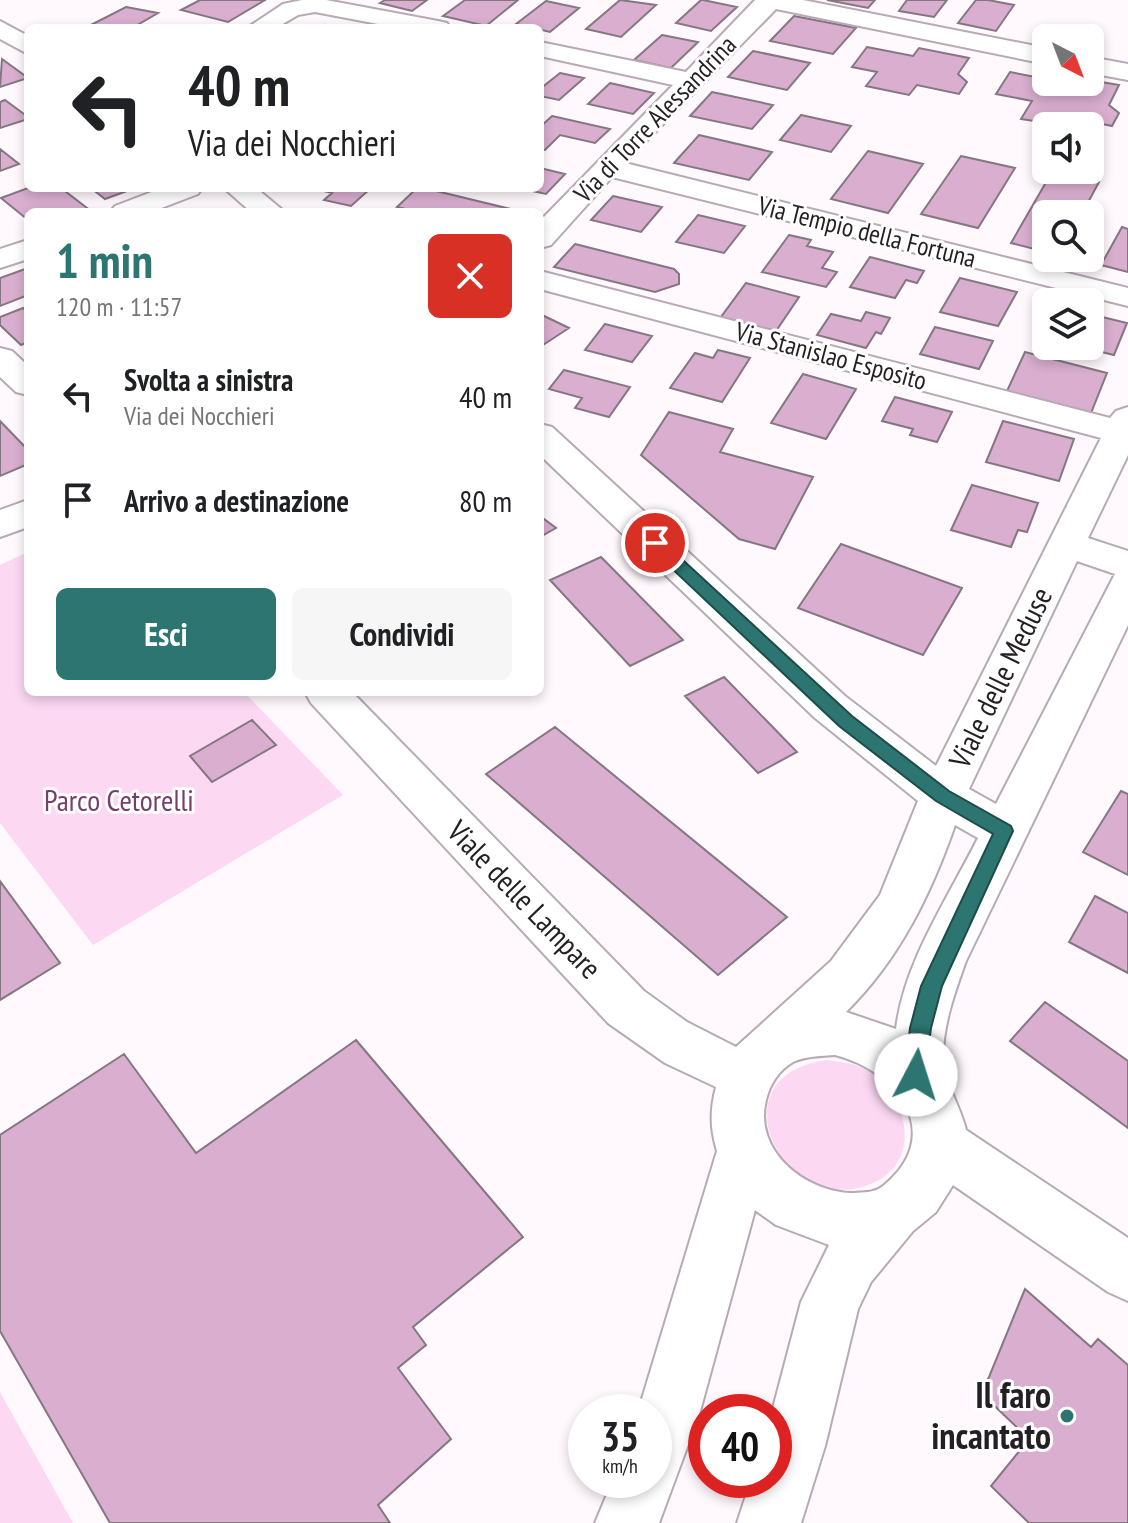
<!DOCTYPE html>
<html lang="it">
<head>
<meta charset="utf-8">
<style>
	body { margin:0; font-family:"PT Sans Narrow",sans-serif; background:#f6f6f6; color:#202124; height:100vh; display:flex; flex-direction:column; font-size:30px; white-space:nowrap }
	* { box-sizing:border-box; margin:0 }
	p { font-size:26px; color:#757577 }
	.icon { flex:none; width:44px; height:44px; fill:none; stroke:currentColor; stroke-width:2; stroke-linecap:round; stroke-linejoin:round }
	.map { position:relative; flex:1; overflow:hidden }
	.sheet { position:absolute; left:24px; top:208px; width:520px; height:488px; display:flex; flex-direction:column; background:#fff; border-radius:12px; box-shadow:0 4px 12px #0003 }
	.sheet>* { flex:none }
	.hud { position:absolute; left:24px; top:24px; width:520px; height:168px; border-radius:12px; box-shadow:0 4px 12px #0003; background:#fff; color:#202124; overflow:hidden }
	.needle { width:52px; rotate:138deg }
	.controls { position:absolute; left:1032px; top:24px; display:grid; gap:16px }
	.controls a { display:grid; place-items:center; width:72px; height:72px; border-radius:12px; background:#fff; box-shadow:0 4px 12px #0003; font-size:40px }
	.speed { position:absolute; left:568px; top:1394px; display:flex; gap:16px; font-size:40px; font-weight:700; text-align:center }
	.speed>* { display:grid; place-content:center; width:104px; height:104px; border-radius:50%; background:#fff; box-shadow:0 4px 12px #0003; line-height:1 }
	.speed small { font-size:20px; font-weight:400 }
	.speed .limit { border:12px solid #d22; background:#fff; color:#111 }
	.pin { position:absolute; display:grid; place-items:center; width:68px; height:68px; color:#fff; margin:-34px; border:4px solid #fff; border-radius:50%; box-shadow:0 2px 8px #0007 }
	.me { position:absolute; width:88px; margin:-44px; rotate:5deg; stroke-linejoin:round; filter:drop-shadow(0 0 6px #0008) }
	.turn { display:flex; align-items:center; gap:28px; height:168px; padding:0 32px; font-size:36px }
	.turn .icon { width:104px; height:104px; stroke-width:2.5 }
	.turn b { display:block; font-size:56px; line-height:68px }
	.round { display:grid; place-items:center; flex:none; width:84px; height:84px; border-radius:12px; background:#f6f6f6 }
	.head { display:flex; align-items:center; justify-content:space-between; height:136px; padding:0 32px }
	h1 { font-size:48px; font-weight:700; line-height:60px; color:#2c7570 }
	.button { display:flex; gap:16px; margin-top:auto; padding:16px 32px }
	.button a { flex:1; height:92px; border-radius:12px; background:#2c7570; color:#fff; font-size:32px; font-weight:700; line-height:92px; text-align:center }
	.button a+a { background:#f6f6f6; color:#202124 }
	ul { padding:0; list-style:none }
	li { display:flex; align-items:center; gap:24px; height:104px; padding:0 32px }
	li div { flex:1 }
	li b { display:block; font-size:30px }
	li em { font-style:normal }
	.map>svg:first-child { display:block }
	.green { fill:#fcd8f3 }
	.building { fill:#d9aecf; stroke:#847781; stroke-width:2 }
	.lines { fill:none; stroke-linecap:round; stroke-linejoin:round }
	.minor-casing { stroke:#b8aab5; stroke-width:4 }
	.minor { fill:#fff; fill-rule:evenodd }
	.route { fill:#2c7570; stroke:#1d4c49; stroke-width:2 }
	.poi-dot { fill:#2c7570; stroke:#fff; stroke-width:3 }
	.labels { text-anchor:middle; stroke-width:6; stroke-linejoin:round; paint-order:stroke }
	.far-street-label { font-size:26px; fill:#241f23; stroke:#fff }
	.street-label { font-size:30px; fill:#241f23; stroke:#fff }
	.park-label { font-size:30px; fill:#763f6b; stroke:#fff }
	.near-poi-label { font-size:36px; font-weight:bold; fill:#241f23; stroke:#fff; text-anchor:end }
</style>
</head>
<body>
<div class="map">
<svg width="1128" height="1523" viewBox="0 0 1128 1523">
	<rect width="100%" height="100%" fill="#fff8fd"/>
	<path class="green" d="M28,552V692H244L343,795L93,945L0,823V565Z
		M827,1060C841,1062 855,1063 868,1071C906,1093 923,1157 877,1181C788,1227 708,1076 827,1060Z
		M0,1392L73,1523H0Z"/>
	<path class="building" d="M200,0H265L228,22L181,10Z
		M385,0H427L412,11L380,3Z
		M465,0H518L486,26L443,16Z
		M620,0L656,5L621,37L586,29Z
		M701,0H703L737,7L711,31L676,23Z
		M827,0H875L868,8Z
		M907,0H947L934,17L899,11Z
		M976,0H988L1014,5L996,31L958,23Z
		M546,1L579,8L550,32L516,24Z
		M126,7L158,13L132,28L87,27Z
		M794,16L856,28L833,54L770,41Z
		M662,35L698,42L671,68L634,60Z
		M867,47L913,56L919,48L969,58L958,74L967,82L959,94L917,85L909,95L866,86L877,72L852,67Z
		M753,51L810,63L787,90L728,77Z
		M2,59L28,78L0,87Z
		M1010,72L1046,79V82L1072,84L1090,80L1119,85L1109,105L1119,113L1112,126L1070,117L1065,126L1021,119L1032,101L996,94Z
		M560,73L584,78L559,100L540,96V89Z
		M610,83L654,93L633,114L588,104Z
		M712,92L773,105L752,129L690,116Z
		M5,100L28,117V119L0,128V102Z
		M801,115L851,126L831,152L780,140Z
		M552,116L610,129L595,143L560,135L545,150L540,149V127Z
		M699,135L772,152L749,180L674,163Z
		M0,149L19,164L0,171Z
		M868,151L923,164L888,213L831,199Z
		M961,156L1015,168L978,228L921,214Z
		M540,168L565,174L546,194L518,188H540Z
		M1052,172L1099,182L1084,210L1094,213L1090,221V214H1046V252L1011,243Z
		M28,188H61L87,208L76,212H28V220L1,198Z
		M91,188H135L105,199Z
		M371,188L351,206L324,200L332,193L316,189Z
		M417,188H424L523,212H418L397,207Z
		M613,196L662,207L641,232L591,220Z
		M698,215L745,226L724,253L676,242Z
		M1122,227L1128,229V272L1101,265Z
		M789,235L811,240L807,246L833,252L822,268L837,272L826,287L762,272Z
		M575,244L674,269L679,274V284L655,292L554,267Z
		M870,257L924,271L917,283L906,280L895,298L850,287Z
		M28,268V295L0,306V278Z
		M960,278L1017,292L998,326L940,312Z
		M746,283L799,297L776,331L721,317Z
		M23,308L28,313V342L21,345L0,325V317Z
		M866,312L890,318L881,334L876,332L866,348L817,335L831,314L861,321Z
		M540,314L569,328L540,347Z
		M1090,314L1127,323L1114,355L1077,346H1090Z
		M605,324L652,336L632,362L585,350Z
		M935,327L993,341L979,369L920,354Z
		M718,350L750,358L722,402L670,388L695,353L713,358Z
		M1025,352L1107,373L1091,413L1007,391Z
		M564,370L630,387L609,417L575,408L582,398L549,389Z
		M803,374L856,389L826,439L771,423Z
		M895,397L952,412L937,442L910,435L913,429L882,421Z
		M669,412L733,429L720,452L813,477L775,549L739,539L641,455Z
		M0,421L28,450V464L0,476Z
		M1003,421L1074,439L1059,481L986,462Z
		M972,485L1038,503L1027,532L1018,530L1011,547L951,530Z
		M540,516L556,528L540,537Z
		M841,544L962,588L923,655L798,608Z
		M601,557L683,640L630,666L550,580Z
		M724,677L797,752L758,773L685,696Z
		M252,720L276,745L212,782L190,756Z
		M555,727L787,917L718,975L486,774Z
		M1121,791L1128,794V875L1083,852Z
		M0,881L60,963L0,1000Z
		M1095,896L1128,913V973L1069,942Z
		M1045,1002L1128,1061V1128L1010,1041Z
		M356,1040L523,1237L413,1327L426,1345L398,1368L451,1439L378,1505L390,1523H110L0,1331V1135L124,1054L196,1153Z
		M1025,1289L1091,1347L1098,1339L1128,1365V1523H1029L991,1486L1029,1439L982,1394Z"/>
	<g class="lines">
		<g class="minor-casing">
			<path id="minor" d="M302,0H326L438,21L447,23L450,28H399L315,12L298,15L276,28H247L283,4Z
				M755,0H803L1046,48V64L776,9L625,163L1128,288V306L612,177L551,245L540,248V221L673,85L540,56V42L686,72Z
				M0,21L28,36V54L0,39Z
				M1090,57L1128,64V80L1090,73Z
				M162,188H202L198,194L151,212H110L115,206Z
				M224,188H256L285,212H251Z
				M28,240V259L0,268V249Z
				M540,271L1110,418L1116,411L1128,407V455L1088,538L1128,551V625L966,961C954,994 941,1030 943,1066C944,1079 962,1111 966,1130L1128,1238V1301L1108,1292L953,1185L936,1212L913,1231L871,1282L858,1309L825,1446L801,1523H737L751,1480H774L772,1412L801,1302L829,1245L776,1225L755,1210L699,1415L659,1523H595L613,1480H654V1412H638L717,1151C710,1128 710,1110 716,1087L665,1063L608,1023L311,703L305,692H352L644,991L687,1022L736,1047L831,961L880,895L918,801L815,718L540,455V424L552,427L845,696L936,766L1101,438L540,289ZM1077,561L1115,574L996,804L969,789ZM955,825L978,838C948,898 904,962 896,1029L846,1012C899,960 931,894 955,825ZM835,1055C899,1071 946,1135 883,1186C875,1193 864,1192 854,1193C807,1193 753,1152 766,1100C770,1084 778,1071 793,1062C805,1056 822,1056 835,1055Z
				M0,348L12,351L28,366V395L16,392L0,377Z
				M28,500V527L0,537V510Z"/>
		</g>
		<use href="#minor" class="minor"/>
	</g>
	<path class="route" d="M655,538L660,539L852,716L949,791L1011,826L1013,831L942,986L931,1028L924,1082L916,1085L908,1082L905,1075L910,1028L921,986L993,834L936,801L839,726L649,547L647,543Z"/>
	<circle class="poi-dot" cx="1067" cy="1416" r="8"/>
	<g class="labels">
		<g class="far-street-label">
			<text transform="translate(655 119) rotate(-46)" y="9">Via di Torre Alessandrina</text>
			<text transform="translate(867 232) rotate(14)" y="9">Via Tempio della Fortuna</text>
			<text transform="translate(831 356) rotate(15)" y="9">Via Stanislao Esposito</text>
		</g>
		<g class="street-label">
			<text transform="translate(1001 678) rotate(-64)" y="10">Viale delle Meduse</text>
			<text transform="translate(524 900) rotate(46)" y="10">Viale delle Lampare</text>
		</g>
		<g class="park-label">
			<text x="119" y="811">Parco Cetorelli</text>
		</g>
		<g class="near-poi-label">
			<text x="1051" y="1408">Il faro<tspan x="1051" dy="41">incantato</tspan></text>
		</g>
	</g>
</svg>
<div class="controls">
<a><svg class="needle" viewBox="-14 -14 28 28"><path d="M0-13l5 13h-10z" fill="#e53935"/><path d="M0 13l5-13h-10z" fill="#757577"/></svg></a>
<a><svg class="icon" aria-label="sound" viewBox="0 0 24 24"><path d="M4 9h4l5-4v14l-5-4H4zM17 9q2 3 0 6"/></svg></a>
<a><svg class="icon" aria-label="search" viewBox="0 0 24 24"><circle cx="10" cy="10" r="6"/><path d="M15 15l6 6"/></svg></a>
<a><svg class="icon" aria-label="layers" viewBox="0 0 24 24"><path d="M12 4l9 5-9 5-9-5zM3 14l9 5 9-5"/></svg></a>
</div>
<div class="speed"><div>35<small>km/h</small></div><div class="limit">40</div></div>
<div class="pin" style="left:655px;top:543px;background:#d93025"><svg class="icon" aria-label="arrive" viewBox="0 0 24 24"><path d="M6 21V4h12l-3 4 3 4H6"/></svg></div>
<svg class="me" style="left:916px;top:1075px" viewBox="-20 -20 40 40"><circle r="19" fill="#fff"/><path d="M0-13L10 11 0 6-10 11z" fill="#2c7570"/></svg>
<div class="hud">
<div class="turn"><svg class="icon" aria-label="left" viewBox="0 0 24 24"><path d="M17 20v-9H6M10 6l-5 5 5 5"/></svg><div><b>40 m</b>Via dei Nocchieri</div></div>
</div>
<section class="sheet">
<div class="head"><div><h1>1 min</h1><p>120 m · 11:57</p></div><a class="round" style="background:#d93025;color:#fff"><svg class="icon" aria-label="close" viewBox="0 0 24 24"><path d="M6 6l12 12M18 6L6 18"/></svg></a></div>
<ul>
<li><svg class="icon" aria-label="left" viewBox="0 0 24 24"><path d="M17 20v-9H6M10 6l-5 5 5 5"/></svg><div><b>Svolta a sinistra</b><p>Via dei Nocchieri</p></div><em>40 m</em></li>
<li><svg class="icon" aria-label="arrive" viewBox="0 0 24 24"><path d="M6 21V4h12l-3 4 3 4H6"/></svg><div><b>Arrivo a destinazione</b></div><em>80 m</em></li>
</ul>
<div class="button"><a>Esci</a><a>Condividi</a></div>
</section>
</div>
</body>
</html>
